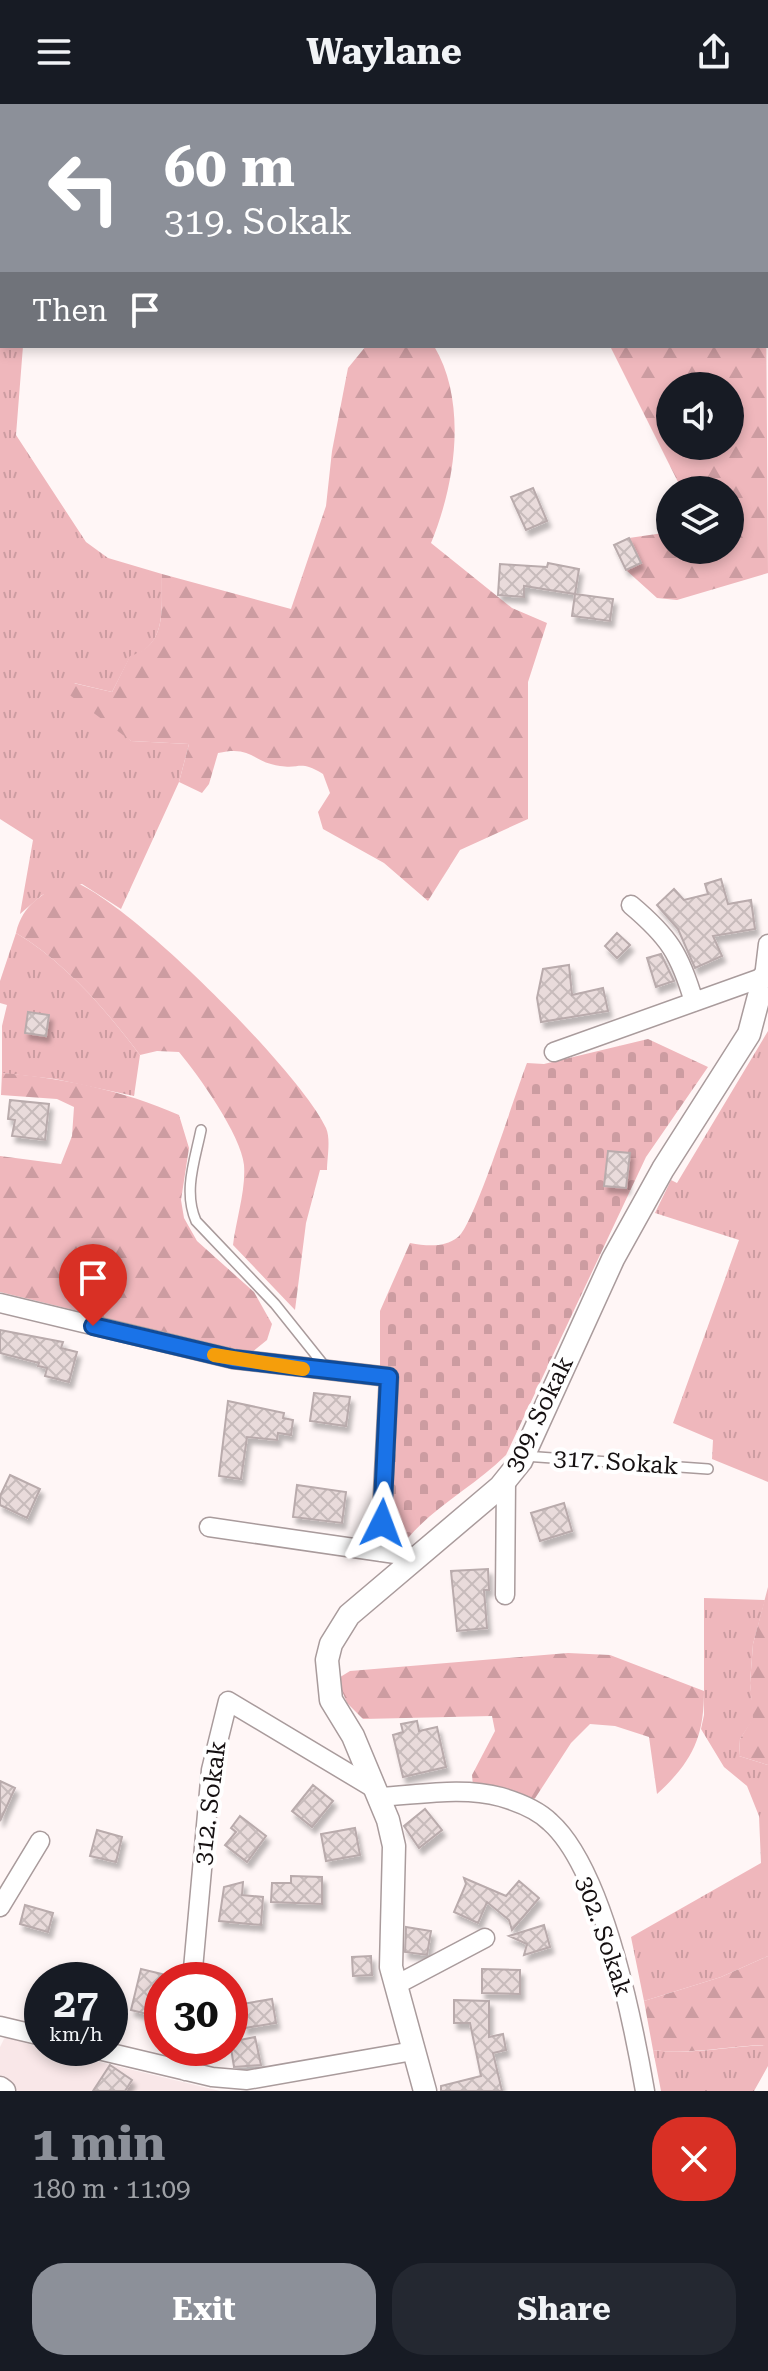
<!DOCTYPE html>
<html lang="en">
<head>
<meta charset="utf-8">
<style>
	body { margin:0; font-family:"Roboto Serif",serif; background:#242831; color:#f1f3f6; height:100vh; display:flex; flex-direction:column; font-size:30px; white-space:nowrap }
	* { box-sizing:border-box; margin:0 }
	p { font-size:26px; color:#9ea1a6 }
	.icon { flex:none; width:44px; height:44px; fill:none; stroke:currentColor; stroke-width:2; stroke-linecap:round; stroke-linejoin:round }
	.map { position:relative; height:1987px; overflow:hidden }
	.panel { display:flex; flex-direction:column; background:#171b24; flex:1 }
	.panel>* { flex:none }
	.top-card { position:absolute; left:0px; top:0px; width:768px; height:244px; box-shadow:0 4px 12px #0003; background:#8c9099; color:#fff; overflow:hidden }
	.controls { position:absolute; left:656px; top:268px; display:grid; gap:16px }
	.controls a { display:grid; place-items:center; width:88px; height:88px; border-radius:50%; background:#171b24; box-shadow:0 4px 12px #0003; font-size:40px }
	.speed { position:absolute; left:24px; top:1858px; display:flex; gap:16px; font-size:40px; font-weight:700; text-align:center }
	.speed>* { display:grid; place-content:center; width:104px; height:104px; border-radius:50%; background:#171b24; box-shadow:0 4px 12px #0003; line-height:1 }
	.speed small { font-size:20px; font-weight:400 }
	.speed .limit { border:12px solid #d22; background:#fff; color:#111 }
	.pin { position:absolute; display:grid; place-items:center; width:68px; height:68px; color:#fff; margin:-82px -34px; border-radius:50% 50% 50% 0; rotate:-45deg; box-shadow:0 0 8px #0007 }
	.pin .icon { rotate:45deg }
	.me { position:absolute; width:88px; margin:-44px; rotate:3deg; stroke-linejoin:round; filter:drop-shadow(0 0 6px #0008) }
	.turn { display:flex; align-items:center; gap:28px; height:168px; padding:0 32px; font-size:36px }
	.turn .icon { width:104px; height:104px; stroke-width:2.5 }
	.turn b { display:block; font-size:56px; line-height:68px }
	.then { display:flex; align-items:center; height:76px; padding:0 32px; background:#0003; gap:16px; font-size:30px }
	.round { display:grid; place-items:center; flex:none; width:84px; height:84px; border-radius:32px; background:#242831 }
	.head { display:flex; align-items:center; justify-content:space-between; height:136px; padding:0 32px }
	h1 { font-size:48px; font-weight:700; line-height:60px; color:#8c9099 }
	.button { display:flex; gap:16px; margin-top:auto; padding:16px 32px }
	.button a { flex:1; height:92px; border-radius:32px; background:#8c9099; color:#fff; font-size:32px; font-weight:700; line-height:92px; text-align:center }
	.button a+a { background:#242831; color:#f1f3f6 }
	header { display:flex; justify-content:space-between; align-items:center; height:104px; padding:0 32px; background:#171b24; font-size:36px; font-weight:700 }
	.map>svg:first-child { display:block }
	.built { fill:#f9e7e8 }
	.grass { fill:url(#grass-tufts) }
	.forest { fill:url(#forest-firs); fill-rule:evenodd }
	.cemetery { fill:url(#cemetery-stones) }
	.water { fill:url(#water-waves); stroke:#996c70; stroke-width:2 }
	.building { fill:url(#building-cross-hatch); stroke:#b9abac; stroke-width:2; filter:url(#shadow) }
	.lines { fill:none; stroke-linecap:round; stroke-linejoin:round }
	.service-casing { stroke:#a99b9c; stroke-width:12 }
	.minor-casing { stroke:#a99b9c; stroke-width:21 }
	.tertiary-casing { stroke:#a99b9c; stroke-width:25 }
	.service { stroke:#fff; stroke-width:9 }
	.minor { stroke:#fff; stroke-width:18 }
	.tertiary { stroke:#fff; stroke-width:22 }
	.route-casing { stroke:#114b97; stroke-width:20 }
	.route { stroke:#1a73e8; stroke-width:14 }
	.slow { stroke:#f59e0b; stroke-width:14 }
	.labels { text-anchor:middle; stroke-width:8; stroke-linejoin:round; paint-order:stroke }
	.street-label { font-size:24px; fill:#151011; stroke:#fff }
</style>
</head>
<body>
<header><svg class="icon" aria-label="menu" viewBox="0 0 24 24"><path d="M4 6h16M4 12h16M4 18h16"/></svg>Waylane<svg class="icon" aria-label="share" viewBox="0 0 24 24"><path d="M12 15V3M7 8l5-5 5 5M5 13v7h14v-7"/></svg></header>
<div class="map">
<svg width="768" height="1987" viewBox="0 0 768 1987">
	<defs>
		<pattern id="grass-tufts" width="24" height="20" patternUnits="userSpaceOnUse" patternTransform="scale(2)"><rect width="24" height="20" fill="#efb7bc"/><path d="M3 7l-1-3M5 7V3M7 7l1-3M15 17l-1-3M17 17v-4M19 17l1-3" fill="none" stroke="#cc9ca1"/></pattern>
		<pattern id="forest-firs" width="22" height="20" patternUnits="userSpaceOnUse" patternTransform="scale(2)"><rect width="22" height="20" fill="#efb7bc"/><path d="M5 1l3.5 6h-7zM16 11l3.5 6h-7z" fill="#cc9ca1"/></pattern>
		<pattern id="cemetery-stones" width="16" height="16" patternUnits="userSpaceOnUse" patternTransform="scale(2)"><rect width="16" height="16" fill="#efb7bc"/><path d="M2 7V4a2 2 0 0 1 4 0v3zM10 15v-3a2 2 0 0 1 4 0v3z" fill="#cc9ca1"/></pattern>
		<pattern id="water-waves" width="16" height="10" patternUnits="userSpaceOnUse" patternTransform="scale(2)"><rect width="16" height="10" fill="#d19398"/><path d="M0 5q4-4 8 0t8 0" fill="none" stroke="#a8777b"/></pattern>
		<pattern id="building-cross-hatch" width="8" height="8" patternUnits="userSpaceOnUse" patternTransform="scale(2)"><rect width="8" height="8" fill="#e9dbdb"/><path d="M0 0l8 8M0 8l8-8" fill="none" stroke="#c7bbbb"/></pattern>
		<filter id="shadow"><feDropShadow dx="3.5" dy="6" stdDeviation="2" flood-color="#0004"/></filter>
	</defs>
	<rect width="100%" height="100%" fill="#fff6f6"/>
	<path class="built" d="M5,1933L42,1944L220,1987H18L0,1971V1943Z"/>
	<path class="grass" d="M461,0H690L691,2H463Z
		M0,126L2,242H23L16,331L86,438L108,454L162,470C161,504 168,541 130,553L112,588L74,579L131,637L189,640L179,678L121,805L82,780L42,791L20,810L33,736L0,715Z
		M16,829C65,858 106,906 140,951L134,992L55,975L2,969V922L7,901L0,899V877Z
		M768,927V1378L712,1355L713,1336L673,1319L739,1136L655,1109L671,1076L677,1079Z
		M704,1494L765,1496L753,1540L750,1579L754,1614L740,1635L739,1652L768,1661V1852L721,1873L644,1897L631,1833L761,1759L759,1712L747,1682L724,1663L701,1625L704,1611Z
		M768,1941V1962L754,1987H661L653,1946C692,1951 729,1942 768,1941Z"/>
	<path class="forest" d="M766,194L768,469L677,496L657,494L626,466L641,459L629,434L670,428V446H730V386H682L610,242H766ZM670,282H730V342H670Z
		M366,242H434C468,299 455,381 431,439L512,504L547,519L528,578V715L460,746L428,797L384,759L323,725L318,708L330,689L323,670C299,656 302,665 280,662C252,658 252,641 218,649L209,680L202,689L179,678L189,640L131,637L67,589L73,579L112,588L130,552C168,541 161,504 162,470L291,505L326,402L332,347L348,264Z
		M69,776C125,792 301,969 326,1024C331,1035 327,1054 327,1066H320L306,1119L295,1206L233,1141C236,1116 246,1086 244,1061C241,1031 199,972 179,948L157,947L140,951C106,906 65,858 16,829C23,799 43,790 69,776Z
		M2,969C63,974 122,986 179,1011L189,1044L181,1096L184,1114L197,1137L254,1188L272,1220L267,1236L251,1249L0,1188V1052L61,1060L72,1032L74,1003L57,995L1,991Z
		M768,1483V1661L739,1652L740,1635L753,1614L750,1579L753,1540Z
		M568,1549L610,1551L704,1587C704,1634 692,1658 657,1690L649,1633L615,1622L590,1620L571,1639L532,1699L473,1682L472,1671L495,1627L492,1612L363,1615L347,1599L337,1575L350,1567Z
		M768,1852V1945L767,1941C728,1942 692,1951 653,1946L644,1897L721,1873Z"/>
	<path class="cemetery" d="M648,935L708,963L646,1053L506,1351C475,1382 436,1401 408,1434L402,1433L394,1423L391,1409L396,1274L395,1264L380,1262V1207L410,1139C427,1142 444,1144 458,1133C474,1122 516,987 527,959L544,960Z"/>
	<path class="water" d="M258,0H461L463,2H259Z"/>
	<path class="building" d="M533,384L547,417L526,426L511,393Z
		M629,434L641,459L626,466L614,441Z
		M548,459L579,465L575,490L524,482V493L498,491L500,460L547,463Z
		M575,490L613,495L610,517L572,512Z
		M721,775L728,800L751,796L755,825L713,832L722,852L695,864L678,825L657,801L674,785L684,796L708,790L705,780Z
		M617,829L630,841L617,854L605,842Z
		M661,850L674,877L656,883L647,854Z
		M569,861L572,891L603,884L608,907L541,918L537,894L543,865Z
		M28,908L49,911L46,932L25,929Z
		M10,996L49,1000L45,1036L12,1032L15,1016L8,1015Z
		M608,1047L630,1049L626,1084L604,1082Z
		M0,1226L63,1238L61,1244L77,1248L69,1278L45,1272L47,1264L38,1262L39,1259L0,1249Z
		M314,1289L350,1293L346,1322L310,1317Z
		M228,1297L284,1309L283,1314L293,1316L291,1331L278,1329L277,1336L247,1333L241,1375L219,1372Z
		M10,1371L40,1385L27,1414L0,1401V1392Z
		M297,1381L346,1388L342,1419L293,1413Z
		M564,1399L572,1427L540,1437L531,1409Z
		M488,1465L489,1486H484L487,1524L457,1527L451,1467Z
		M417,1617L419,1627L437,1623L446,1663L403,1673L393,1631L403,1628L401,1620Z
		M0,1677L15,1684L0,1717Z
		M313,1681L333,1697L312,1723L292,1707Z
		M425,1705L442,1726L419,1744L404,1722Z
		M240,1712L266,1732L247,1758L225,1741L236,1728L231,1724Z
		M355,1724L360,1751L326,1757L321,1730Z
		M97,1726L122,1733L116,1758L90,1752Z
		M291,1772L322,1773V1800L271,1798L272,1779H291Z
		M464,1774L506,1792L519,1777L539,1794L512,1826L509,1816L487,1798L478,1819L454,1808L466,1780Z
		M243,1778L242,1791L263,1793L261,1821L219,1817L224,1783Z
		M25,1801L53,1809L48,1828L20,1820Z
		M544,1821L550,1843L524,1851L527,1840L509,1832Z
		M406,1823L431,1827L427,1851L405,1848Z
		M371,1852L372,1871L353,1872L352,1853Z
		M78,1859L113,1876H70Z
		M141,1865L162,1870L159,1913L131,1906Z
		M482,1865L520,1866V1890L482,1889Z
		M272,1895L276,1919L245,1924L242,1900Z
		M454,1896L489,1897V1933L503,1930L506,1946L493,1949L502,1987H441V1982L481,1972L470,1919H454Z
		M255,1933L261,1961L234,1963L230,1938Z
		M110,1961L132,1976L125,1987H93Z"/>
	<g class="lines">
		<g class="service-casing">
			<path id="service" d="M201,1026C195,1056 183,1087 196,1117L275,1200L327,1265
				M524,1352L708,1365"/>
		</g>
		<g class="minor-casing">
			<path id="minor" d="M631,801C669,833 680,850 694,898
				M554,948L764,873L768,840
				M0,1199L233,1255L389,1273L380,1448
				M209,1423L416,1453
				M505,1491L506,1377
				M379,1693C418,1691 462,1682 501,1693C518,1698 538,1706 550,1718C603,1765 633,1918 645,1987
				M0,1803L40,1737
				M192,1876L211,1666L228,1597L375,1685
				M396,1881L485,1834
				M0,1922L42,1932
				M90,1944L212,1973L247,1976L413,1947
				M185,1967L187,1944"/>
		</g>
		<g class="tertiary-casing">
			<path id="tertiary" d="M0,1984L4,1987
				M425,1987L391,1863L394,1742L388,1716L353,1632L331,1596L327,1556L331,1540L349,1511L500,1383L521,1357L613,1155L663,1065L749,930L764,873L768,872"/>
		</g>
		<use href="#service" class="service"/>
		<use href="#minor" class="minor"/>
		<use href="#tertiary" class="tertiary"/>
	</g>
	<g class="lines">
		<g class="route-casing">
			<path id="route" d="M93,1222L233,1255L389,1273L382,1419"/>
		</g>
		<use href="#route" class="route"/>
		<path class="slow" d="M214,1251L303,1265"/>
	</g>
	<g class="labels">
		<g class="street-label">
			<text transform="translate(539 1310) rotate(-64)" y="8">309. Sokak</text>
			<text transform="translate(616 1358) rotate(4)" y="8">317. Sokak</text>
			<text transform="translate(210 1699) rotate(-83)" y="8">312. Sokak</text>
			<text transform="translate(604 1832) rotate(71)" y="8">302. Sokak</text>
		</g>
	</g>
</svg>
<div class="controls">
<a><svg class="icon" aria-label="sound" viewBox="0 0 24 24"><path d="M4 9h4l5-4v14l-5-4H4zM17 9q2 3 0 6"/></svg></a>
<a><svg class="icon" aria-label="layers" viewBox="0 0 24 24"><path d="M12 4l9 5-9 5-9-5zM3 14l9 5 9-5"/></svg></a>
</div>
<div class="speed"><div>27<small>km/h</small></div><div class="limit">30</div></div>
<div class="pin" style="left:93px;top:1222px;background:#d93025"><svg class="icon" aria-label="arrive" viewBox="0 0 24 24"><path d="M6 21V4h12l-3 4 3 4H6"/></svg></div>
<svg class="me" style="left:382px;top:1419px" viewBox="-20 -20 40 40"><path d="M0-17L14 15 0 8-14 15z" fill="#1a73e8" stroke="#fff" stroke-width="4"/></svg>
<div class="top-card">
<div class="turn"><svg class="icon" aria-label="left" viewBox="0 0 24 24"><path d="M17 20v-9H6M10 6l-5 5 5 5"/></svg><div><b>60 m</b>319. Sokak</div></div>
<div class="then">Then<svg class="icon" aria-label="arrive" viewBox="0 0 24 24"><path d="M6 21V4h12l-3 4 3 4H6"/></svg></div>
</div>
</div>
<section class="panel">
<div class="head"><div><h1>1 min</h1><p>180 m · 11:09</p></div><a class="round" style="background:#d93025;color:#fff"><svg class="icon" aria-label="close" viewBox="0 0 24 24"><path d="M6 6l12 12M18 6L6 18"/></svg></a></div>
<div class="button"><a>Exit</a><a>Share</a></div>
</section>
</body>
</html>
